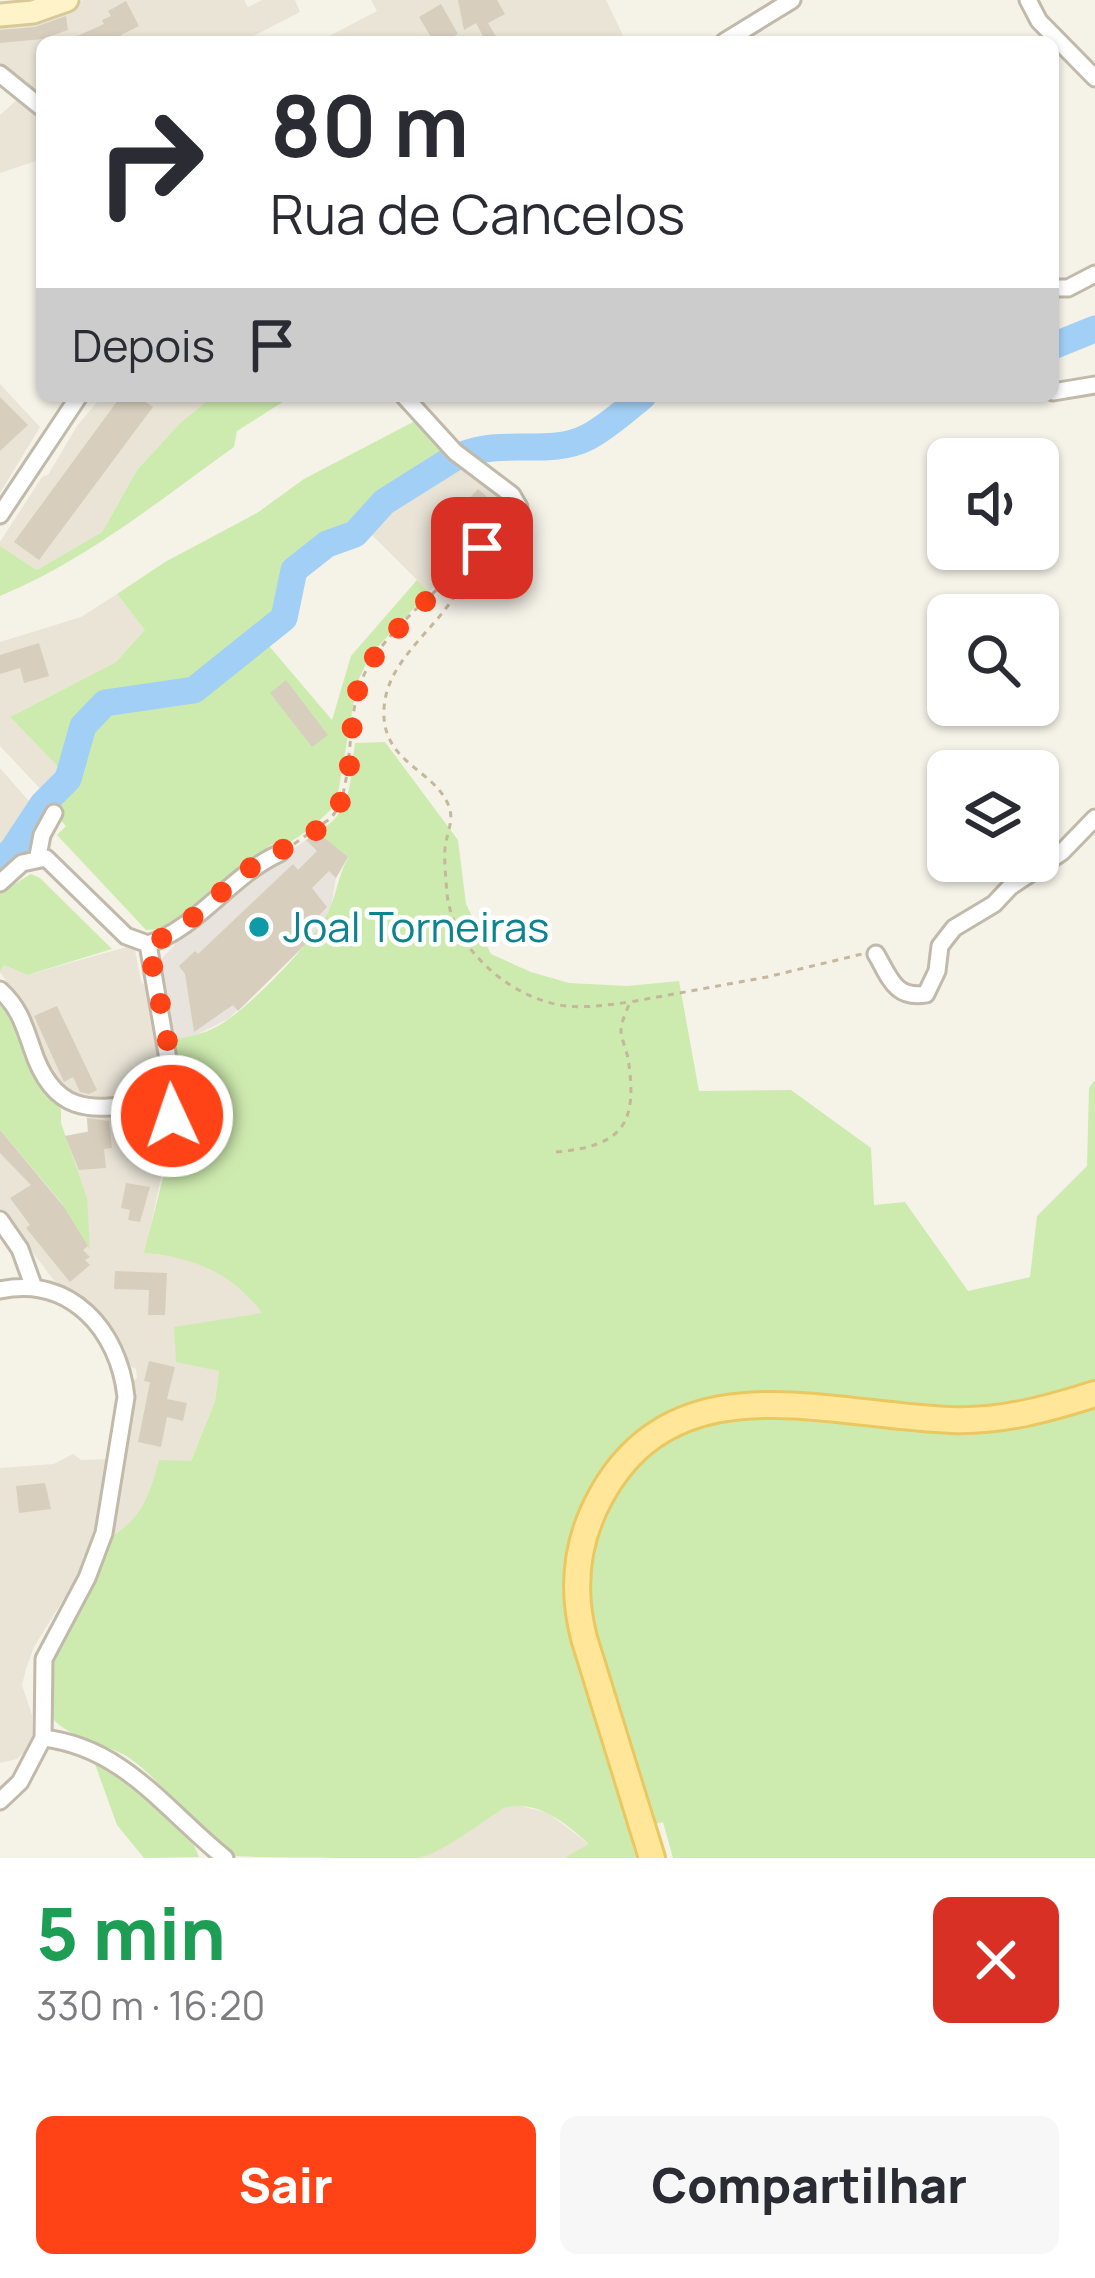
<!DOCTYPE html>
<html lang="pt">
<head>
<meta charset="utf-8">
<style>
	body { margin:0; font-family:Manrope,sans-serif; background:#f7f7f7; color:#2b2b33; height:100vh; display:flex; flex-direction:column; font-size:45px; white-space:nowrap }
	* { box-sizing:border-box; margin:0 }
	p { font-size:39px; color:#7c7c81 }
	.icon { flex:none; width:66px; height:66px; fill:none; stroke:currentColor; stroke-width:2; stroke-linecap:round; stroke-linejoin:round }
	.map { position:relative; height:1858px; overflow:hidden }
	.sheet { display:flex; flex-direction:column; background:#fff; flex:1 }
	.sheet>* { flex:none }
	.hud { position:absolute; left:36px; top:36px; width:1023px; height:366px; border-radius:18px; box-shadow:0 3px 9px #0004; background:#fff; color:#2b2b33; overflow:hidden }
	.fabs { position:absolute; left:927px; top:438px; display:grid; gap:24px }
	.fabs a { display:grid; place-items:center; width:132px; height:132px; border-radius:18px; background:#fff; box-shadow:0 3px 9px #0004; font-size:60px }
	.pin { position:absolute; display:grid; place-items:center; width:102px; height:102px; color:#fff; margin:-51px; border-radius:24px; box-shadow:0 6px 18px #0006 }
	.me { position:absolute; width:132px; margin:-66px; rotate:357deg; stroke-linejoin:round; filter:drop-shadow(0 0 9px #0008) }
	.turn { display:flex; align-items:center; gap:42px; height:252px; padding:0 36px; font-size:54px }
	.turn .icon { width:156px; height:156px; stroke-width:2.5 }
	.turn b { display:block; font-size:84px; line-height:102px }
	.then { display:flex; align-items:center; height:114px; padding:0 36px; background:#0003; gap:24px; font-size:45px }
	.round { display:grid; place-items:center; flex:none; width:126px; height:126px; border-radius:18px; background:#f7f7f7 }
	.headline { display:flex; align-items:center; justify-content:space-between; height:204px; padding:0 36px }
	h1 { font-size:72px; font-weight:800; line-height:90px; color:#1e9e55 }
	.cta { display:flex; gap:24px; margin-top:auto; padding:24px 36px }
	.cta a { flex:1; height:138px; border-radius:18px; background:#ff4316; color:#fff; font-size:48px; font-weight:800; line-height:138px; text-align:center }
	.cta a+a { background:#f7f7f7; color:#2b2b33 }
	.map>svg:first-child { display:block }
	.residential { fill:#e9e4d6 }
	.industrial { fill:#e8e3dd }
	.green { fill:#ceebaf }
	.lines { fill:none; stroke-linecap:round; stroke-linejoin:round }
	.river { stroke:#a2cff5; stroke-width:27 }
	.building { fill:#d8cebd }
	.street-casing { stroke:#c1baaa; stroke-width:21 }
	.secondary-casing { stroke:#d8c996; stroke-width:27 }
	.primary-casing { stroke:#ebc761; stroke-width:30 }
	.path { stroke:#c4b79b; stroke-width:3; stroke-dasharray:6 6; stroke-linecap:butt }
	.street { stroke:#fff; stroke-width:15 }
	.secondary { stroke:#fff4c9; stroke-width:21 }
	.primary { stroke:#ffe698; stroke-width:24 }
	.route { stroke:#ff4316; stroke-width:21; stroke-dasharray:0 37.8 }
	.culture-dot { fill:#0f9aa8; stroke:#fff; stroke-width:4.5 }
	.labels { text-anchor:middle; stroke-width:9; stroke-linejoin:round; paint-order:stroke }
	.culture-label { font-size:42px; fill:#0d838f; stroke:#fff; text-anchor:start }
</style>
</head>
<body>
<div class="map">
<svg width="1095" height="1858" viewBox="0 0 1095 1858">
	<rect width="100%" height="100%" fill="#f5f2e8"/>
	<path class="residential" d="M83,0H244L248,7L262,0H295L300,12L242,42H42V101L0,65V22L69,9Z
		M371,0H606L626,42H560L554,36L546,42H318L377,11Z
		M18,99L42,124V159L0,173V115Z
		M0,384L40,427L0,493Z
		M102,396H213L180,423L137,470L102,532L37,570L0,546V542L42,477L48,475L77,426Z
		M458,459L502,495L513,509L512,514L429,592L365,528L386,504Z
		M117,594L146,631L116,662L10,717L65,774L46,795L0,746V642L81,617Z
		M0,768L34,807L0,853Z
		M130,946L135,950L141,981L155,999L166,1090L82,1100L63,1095L37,1051L19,1001L0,972L4,965L27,975Z
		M166,1106L163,1168L145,1253L190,1259L219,1273L246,1291L263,1314L219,1371L215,1401L191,1461H159L146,1507L127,1527L109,1538L123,1447L135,1405L132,1382L137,1378L136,1369L125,1364L92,1308L80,1296L55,1282L0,1208V1130L61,1202L75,1230L87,1198L65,1136L88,1131L86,1111Z
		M73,1454L81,1460L108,1459L99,1522L74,1582L34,1647L26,1669L22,1685L32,1715V1744L17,1759L0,1763V1468L54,1464Z
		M517,1805L548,1813L590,1845L564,1858H421L504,1808Z"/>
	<path class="industrial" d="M317,832L348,857L336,878L331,907L313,937L228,1019L194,1036L173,1039L160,984L161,959L174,946L176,938L218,903Z"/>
	<path class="green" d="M213,396H292L237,431L234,447C160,500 85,561 0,596V546L37,570L102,532L137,470L180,423Z
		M415,415L451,452L386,494L351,530L327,538L291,566L279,615L193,686L106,698L80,723L65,774L10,717L116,662L145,630L117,594L165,562L257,513L304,479L413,422Z
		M417,580L429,592L370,655L357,683L336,805L310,829L278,850L272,844L166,929L146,930L57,835L66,826L48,808L71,780L89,728L111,708L198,694L264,640L332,720L351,656Z
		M385,742L458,840L466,904L491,954L531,972L569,983L627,986L679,981L699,1091L791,1090L871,1148L874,1205L905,1202L968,1291L1030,1277L1037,1216L1087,1166L1089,1088L1095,1080V1858H673L663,1822L633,1830L639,1858H564L589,1844C565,1823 538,1799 504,1808C483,1821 441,1854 418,1858C398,1858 247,1858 236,1856C193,1833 168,1784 128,1757C104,1742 52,1735 47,1706C38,1651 93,1592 109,1538C143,1518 149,1496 159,1460L191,1461L215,1401L219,1371L176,1362L174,1327L262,1313C232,1273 194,1257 144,1253L178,1118L181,1097L173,1039C189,1037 204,1034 218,1026C248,1009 315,941 329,910C337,893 338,875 348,858L317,832C353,814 350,779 355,743Z
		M31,874L40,878L112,949L27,975L4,965L0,972V893Z
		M0,995L44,1090L61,1106V1123L87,1198L90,1249L75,1230L61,1202L0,1130Z
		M92,1756C129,1782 184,1812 199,1857L144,1858L117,1825Z"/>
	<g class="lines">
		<path class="river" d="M1053,346L1095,329
			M463,455C502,438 550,457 588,437C607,427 626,410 643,396
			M0,860L12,851L43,804L68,779L83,726L105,703L194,690L284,618L294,570L327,544L355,534L384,502L454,458"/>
	</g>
	<path class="building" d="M458,0H497L505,14L488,23L497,38L486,42L476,23L464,30Z
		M126,1L139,26L121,35L124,42H64L104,24L102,20L111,16L108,11Z
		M441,4L458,34L443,42H434L419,17Z
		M66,16L68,30L42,39L0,43V30L35,27Z
		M121,396H137L153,407L39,560L14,542Z
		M0,397L28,425L0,451Z
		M478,489L494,503L469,531L453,517Z
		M39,643L49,676L24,683L20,668L0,674V655Z
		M286,680L328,735L312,747L270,693Z
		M317,832L348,857L336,878L329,871L312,888L327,907L306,929L313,937L238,1011L233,1005L194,1032L185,974L179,966L195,951L198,954L293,864L298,870L317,851L306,840Z
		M57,1006L97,1090L89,1094L80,1092L73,1077L64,1082L34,1016Z
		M87,1118L109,1121L112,1148L104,1149L106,1168L79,1170L65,1136L88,1132Z
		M0,1130L64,1207L88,1246L83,1250L90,1257L85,1260L90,1265L70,1282L26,1228L30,1225L10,1198L31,1185L0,1153Z
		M126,1183L150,1187L140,1222L128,1220L130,1210L121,1208Z
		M115,1271L167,1273L165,1315H148L149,1290L114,1289Z
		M149,1361L175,1367L167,1399L187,1403L183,1421L167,1417L161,1447L138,1442L150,1382L144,1381Z
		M45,1483L51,1509L19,1513L16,1486Z"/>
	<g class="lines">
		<g class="street-casing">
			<path id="street" d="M1028,0L1039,21L1095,78
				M724,42L792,0
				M0,74L42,108
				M1053,288H1068L1095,274
				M1053,392L1095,385
				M404,396L455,452L512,495L519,507
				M0,515L79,396
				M38,856L42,835L54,813
				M0,883L22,863L46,858L126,936L148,944
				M148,944L173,1088L172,1116L160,1164
				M148,944C198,928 231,875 280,853
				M876,954C890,978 895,999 926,994L937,971L940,946L954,928L994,904L1010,887L1062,852L1095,818
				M0,990C19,1007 24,1025 32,1048C58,1129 106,1105 174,1100
				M0,1220L20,1249L33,1285
				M0,1290C70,1275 119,1330 126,1397L104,1533L87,1578L44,1659L43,1738L20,1782L0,1801
				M43,1738C124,1747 166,1811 225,1858"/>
		</g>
		<g class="secondary-casing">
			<path id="secondary" d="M0,15L33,12L67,0"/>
		</g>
		<g class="primary-casing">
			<path id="primary" d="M652,1858L584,1638C571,1588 576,1541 601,1496C676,1359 828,1416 951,1420C1001,1422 1048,1409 1095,1394"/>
		</g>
		<path class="path" d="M469,561C465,572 461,584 455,595C433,632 386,662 384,709C381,762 433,769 448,804C455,820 447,831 445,848C444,862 446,880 447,894C453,949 511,999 566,1006C587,1008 608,1005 630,1002
			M294,844L331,818L339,807C353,768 347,724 360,685C378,628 472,565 513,519
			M556,1152C624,1146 638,1123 628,1058C626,1049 621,1038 621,1030C621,1022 627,1010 630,1002L767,977L862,954"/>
		<use href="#street" class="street"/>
		<use href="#secondary" class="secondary"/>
		<use href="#primary" class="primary"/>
	</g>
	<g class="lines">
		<path class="route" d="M172,1116L167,1035L148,944C192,929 221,886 259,862C285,846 327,834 340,803C359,762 343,709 367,668C396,622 445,587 482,548"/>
	</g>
	<circle class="culture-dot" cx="259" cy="927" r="12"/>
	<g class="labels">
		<g class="culture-label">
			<text x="283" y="942">Joal Torneiras</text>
		</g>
	</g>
</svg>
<div class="fabs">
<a><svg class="icon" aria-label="sound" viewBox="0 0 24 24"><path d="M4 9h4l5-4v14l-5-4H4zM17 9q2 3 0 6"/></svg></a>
<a><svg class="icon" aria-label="search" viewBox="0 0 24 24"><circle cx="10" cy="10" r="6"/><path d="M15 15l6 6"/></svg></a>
<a><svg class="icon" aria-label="layers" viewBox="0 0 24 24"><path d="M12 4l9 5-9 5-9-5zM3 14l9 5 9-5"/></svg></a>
</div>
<div class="pin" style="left:482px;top:548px;background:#d93025"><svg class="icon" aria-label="arrive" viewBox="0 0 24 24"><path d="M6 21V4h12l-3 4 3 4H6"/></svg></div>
<svg class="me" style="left:172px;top:1116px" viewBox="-20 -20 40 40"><circle r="17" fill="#ff4316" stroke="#fff" stroke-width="3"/><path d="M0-11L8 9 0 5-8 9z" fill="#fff"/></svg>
<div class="hud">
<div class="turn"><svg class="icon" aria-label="right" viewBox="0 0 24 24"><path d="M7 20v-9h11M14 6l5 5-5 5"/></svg><div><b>80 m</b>Rua de Cancelos</div></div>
<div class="then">Depois<svg class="icon" aria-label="arrive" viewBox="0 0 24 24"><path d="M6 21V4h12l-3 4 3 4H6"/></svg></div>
</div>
</div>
<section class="sheet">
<div class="headline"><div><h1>5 min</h1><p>330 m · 16:20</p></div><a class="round" style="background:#d93025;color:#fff"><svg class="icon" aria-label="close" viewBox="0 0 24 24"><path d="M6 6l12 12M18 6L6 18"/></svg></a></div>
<div class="cta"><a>Sair</a><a>Compartilhar</a></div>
</section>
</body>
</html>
